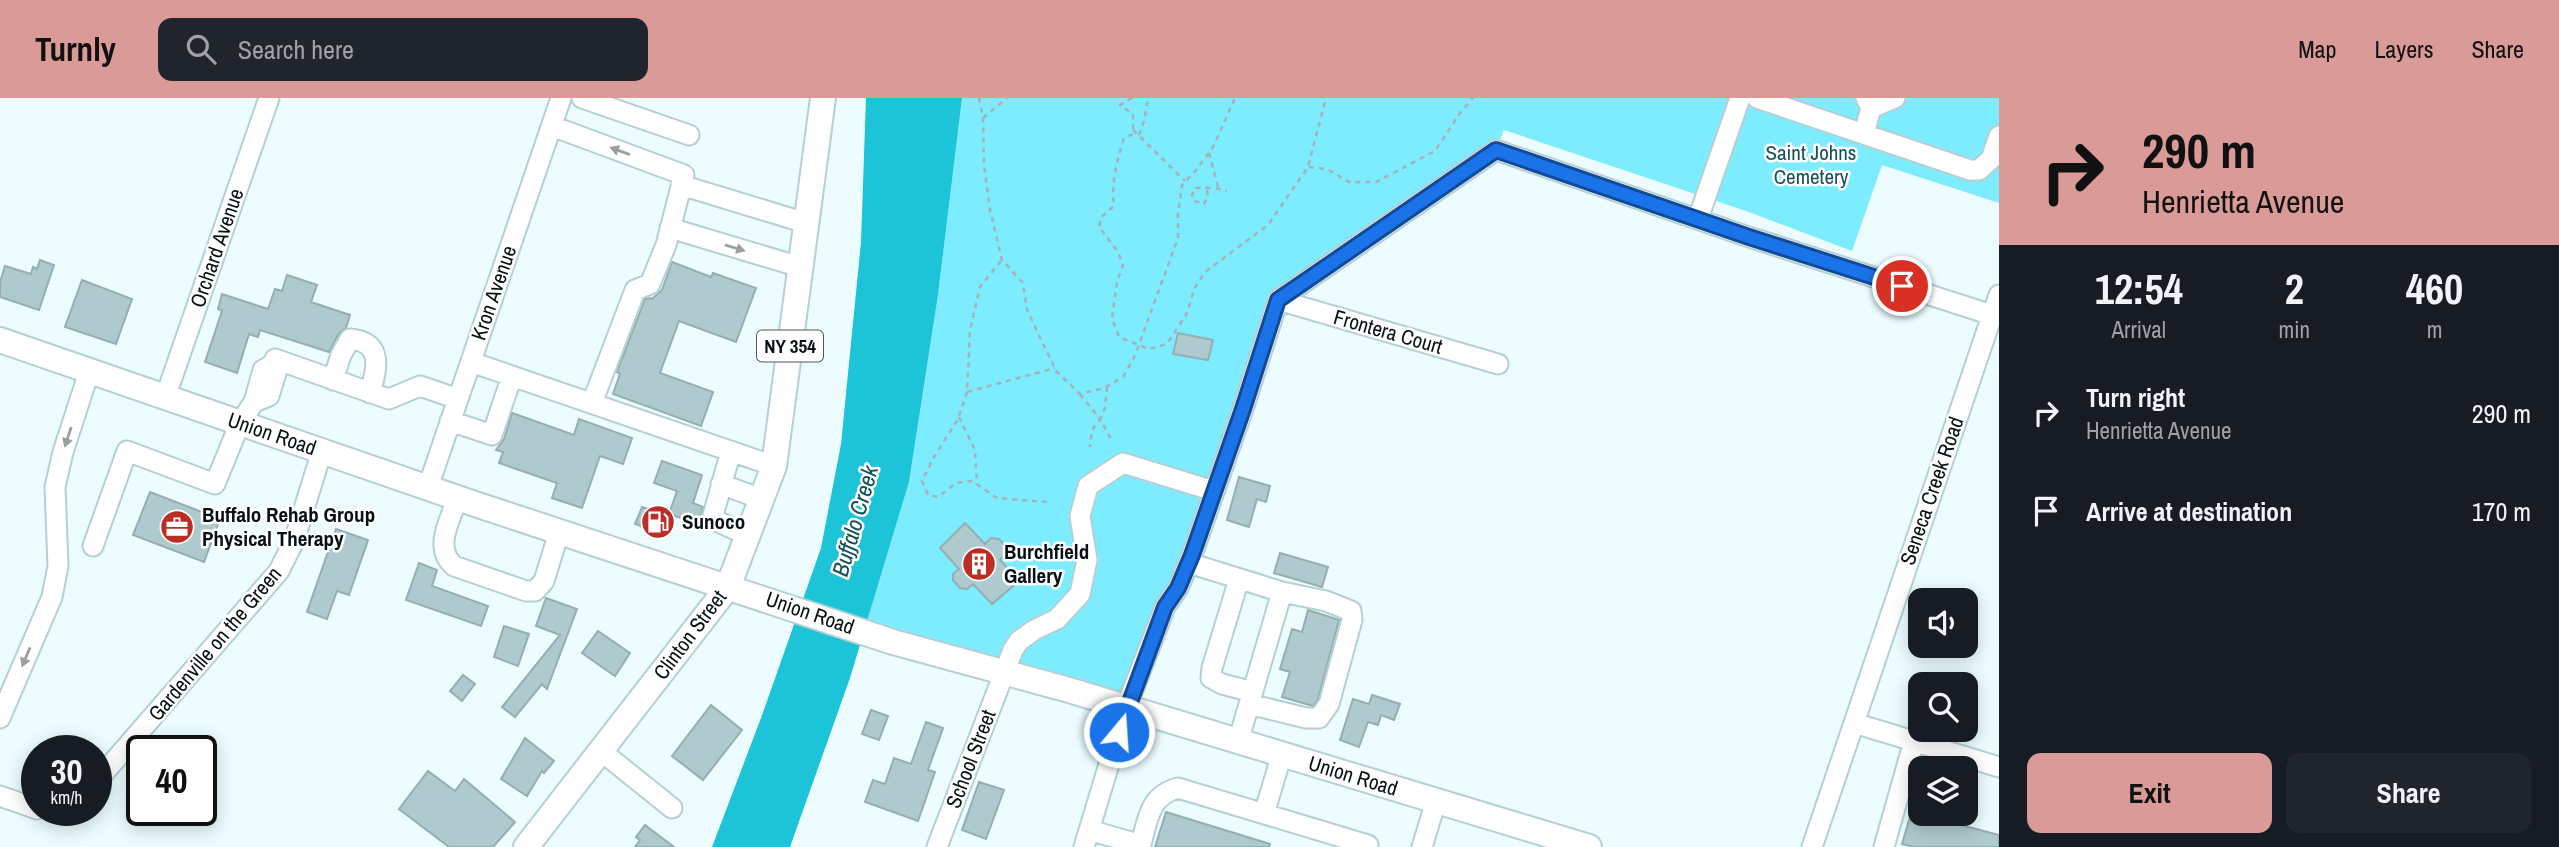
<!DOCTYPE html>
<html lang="en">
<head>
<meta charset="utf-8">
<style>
	body { margin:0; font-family:"Archivo Narrow",sans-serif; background:#20242c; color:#f1f3f6; height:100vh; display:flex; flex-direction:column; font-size:26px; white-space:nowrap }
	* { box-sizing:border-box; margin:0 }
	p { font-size:23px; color:#9ea1a6 }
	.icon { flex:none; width:38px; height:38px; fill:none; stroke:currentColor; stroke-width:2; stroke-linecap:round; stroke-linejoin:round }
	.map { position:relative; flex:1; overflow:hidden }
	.side { display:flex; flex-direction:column; background:#171b24; width:560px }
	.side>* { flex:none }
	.banner { background:#d99a98; color:#111; overflow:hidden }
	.controls { position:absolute; left:1908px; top:490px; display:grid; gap:14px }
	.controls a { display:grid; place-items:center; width:70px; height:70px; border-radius:14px; background:#171b24; box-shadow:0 4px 18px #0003; font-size:35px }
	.speed { position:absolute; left:21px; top:637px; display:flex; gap:14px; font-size:35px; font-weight:700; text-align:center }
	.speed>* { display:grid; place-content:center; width:91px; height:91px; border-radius:50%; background:#171b24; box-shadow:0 4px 18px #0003; line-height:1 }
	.speed small { font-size:18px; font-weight:400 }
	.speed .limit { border:4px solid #111; border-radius:10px; background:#fff; color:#111 }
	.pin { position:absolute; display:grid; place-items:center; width:60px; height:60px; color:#fff; margin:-30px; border:4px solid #fff; border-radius:50%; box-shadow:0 2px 7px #0007 }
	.me { position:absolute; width:77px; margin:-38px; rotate:18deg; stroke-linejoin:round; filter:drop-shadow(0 0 5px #0008) }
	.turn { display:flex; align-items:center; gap:24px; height:147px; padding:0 28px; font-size:32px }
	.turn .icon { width:91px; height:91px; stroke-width:2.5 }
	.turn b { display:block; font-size:49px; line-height:60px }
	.eta { display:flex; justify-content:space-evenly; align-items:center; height:119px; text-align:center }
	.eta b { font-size:42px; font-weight:700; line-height:49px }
	.cta { display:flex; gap:14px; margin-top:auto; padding:14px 28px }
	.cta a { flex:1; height:80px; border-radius:14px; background:#d99a98; color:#111; font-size:28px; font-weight:700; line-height:80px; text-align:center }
	.cta a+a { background:#20242c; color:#f1f3f6 }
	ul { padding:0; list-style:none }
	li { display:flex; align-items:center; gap:21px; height:98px; padding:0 28px }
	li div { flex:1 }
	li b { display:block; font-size:26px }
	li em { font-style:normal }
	header { display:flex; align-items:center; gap:42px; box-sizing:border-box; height:98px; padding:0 35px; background:#d99a98; color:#111 }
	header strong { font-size:33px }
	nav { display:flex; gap:38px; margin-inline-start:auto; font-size:24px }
	.search { width:490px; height:63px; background:#20242c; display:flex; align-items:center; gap:18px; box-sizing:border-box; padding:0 24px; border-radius:14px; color:#9ea1a6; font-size:26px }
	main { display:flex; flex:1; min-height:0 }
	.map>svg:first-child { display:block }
	.green { fill:#7cecfe }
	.water { fill:#1dc3d7 }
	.building { fill:#afcace; stroke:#94aeb2; stroke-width:2 }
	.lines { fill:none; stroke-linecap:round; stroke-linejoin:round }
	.minor-casing { stroke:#b5d0d4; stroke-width:23 }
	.major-casing { stroke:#b5d0d4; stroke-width:28 }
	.path { stroke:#a4b2b5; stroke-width:2.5; stroke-dasharray:5 5; stroke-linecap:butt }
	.minor { stroke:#fff; stroke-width:19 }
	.major { stroke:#fff; stroke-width:24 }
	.oneway { fill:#9b9fa0 }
	.route-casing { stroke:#114b97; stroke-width:18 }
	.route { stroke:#1a73e8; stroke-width:12 }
	.labels { text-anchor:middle; stroke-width:5; stroke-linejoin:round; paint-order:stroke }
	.shield { fill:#fff; stroke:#515758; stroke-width:2 }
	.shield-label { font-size:19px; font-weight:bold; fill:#060f11 }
	.park-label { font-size:21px; fill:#13515a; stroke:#fff }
	.street-label { font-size:21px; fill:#060f11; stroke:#fff }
	.poi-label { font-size:21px; font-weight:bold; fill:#060f11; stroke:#fff; text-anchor:start }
	.water-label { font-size:23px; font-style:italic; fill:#125059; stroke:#fff }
</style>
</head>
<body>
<header>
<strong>Turnly</strong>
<div class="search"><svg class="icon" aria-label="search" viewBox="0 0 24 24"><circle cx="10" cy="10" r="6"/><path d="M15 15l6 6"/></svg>Search here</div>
<nav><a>Map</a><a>Layers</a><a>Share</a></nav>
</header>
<main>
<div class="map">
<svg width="1999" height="749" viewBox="0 0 1999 749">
	<rect width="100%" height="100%" fill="#ecfcff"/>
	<path class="green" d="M962,0H1999V105L1882,67L1852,153L1746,113L1504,32L1496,52L1278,202L1126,610L865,530L909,384L938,197Z"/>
	<path class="water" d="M866,0H962L938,197L909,384L850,580L790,749H712L761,620L821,450L841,346L861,144Z"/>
	<path class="building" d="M40,162L54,167L39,212L0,199V184L5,168L31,176L33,169L37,171Z
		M672,164L711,179L713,175L756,190L736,244L679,223L660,275L713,294L701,328L613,296L620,276L617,274L645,201L653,200L662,192Z
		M287,177L317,187L311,204L350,217L346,230L339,235L329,254L260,232L258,239L249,236L237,275L205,264L222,213L218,211L222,196L268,211L275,191L282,193Z
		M82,182L132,201L116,246L65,229Z
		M1178,235L1213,242L1208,262L1173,256Z
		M512,315L574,337L579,321L632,340L623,366L600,358L582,410L552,400L557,385L499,365L503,354L496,352L504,341Z
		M662,363L702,377L693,405L703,409L699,426L669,416L677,393L654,385Z
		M1239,379L1270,388L1266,404L1257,401L1249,429L1227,422Z
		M150,394L220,421L204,464L133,437Z
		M642,409L673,420L666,437L635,426Z
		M965,425L985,446L991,440L999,441L1006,449V456L1000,462L1019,483L992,506L973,486L967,491L960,490L953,482V476L959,471L940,450Z
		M336,431L368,442L349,497L337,493L327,521L307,514Z
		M1280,455L1328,469L1322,489L1274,475Z
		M419,465L437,472L432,488L488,508L481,528L406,502Z
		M546,500L577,511L547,591L542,586L515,619L502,609L560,537L536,528Z
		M1308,512L1339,522L1318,601L1313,608L1282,599L1290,574L1280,571L1292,531L1302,534Z
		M504,528L529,536L518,568L494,559Z
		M598,533L630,555L615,578L582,555Z
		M463,577L475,586L462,603L450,593Z
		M1372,597L1400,606L1394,622L1381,617L1378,627L1368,624L1359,649L1340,642L1353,601L1369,606Z
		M711,607L742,632L703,682L672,658Z
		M871,612L888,618L879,642L862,636Z
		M926,624L943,630L928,672L935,674L918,723L865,704L873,682L885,686L894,660L911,666Z
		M525,640L554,663L544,675L542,673L527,698L501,681Z
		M428,673L455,693L464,681L515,724L493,749H449L399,711Z
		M979,684L1004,692L986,741L962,732Z
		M1912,712L1920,716L1999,737V749H1914L1902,746Z
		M1166,714L1270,746L1269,749H1155Z
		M645,727L674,749H635L640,742L636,739Z"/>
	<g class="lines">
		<g class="minor-casing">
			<path id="minor" d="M582,0L689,37
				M1757,0L1970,72H1979L1991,61L1999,38
				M1871,10L1895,0
				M552,28L684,77L666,147L650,186L635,192L592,305
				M1864,36L1871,10L1866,0
				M681,87L806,125
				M1698,121L1740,0
				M670,130L800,169
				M1278,202L1498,266
				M471,264L774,368
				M333,282L341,257L350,241C384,244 377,271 370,295
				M165,300L269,0
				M254,304L269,298L276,275L273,266
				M450,323L492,337L512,278
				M731,353L712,421L747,437
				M721,386L761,401
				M428,389L561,0
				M458,399C450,422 433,450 454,468L526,493H535L544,483L559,434
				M93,448L127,353L215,386L240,325L254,304L263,272L273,266L275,261L389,301L420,288L458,301
				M1189,465L1282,494L1238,644
				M1239,481L1212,570L1211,580L1222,586L1253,594
				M1249,606L1306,620H1319L1329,606L1352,522L1351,513L1326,503L1282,494
				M0,620L52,499L58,468L55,389L63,354L89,274
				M1854,625L1999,669
				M601,653L672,710
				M96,684L279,473L294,443L322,353
				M0,698L37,711
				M1264,716L1282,656
				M1089,732L1141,747
				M937,749L1013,552L1019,543L1034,532L1057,521L1080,496L1087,462L1080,418L1088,388L1123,365L1214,393
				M1084,749L1126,610L1165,509L1178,490L1192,457L1243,311L1278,202L1496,52L1749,139L1992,217
				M1140,749C1148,723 1148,698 1178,690L1368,747L1367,749
				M1422,749L1436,703
				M1812,749L1999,197
				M1884,749L1914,643"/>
		</g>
		<g class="major-casing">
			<path id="major" d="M0,242L475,406L893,544L1069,592L1589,749
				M526,749L728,489L774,368L823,0"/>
		</g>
		<path class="path" d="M979,0L983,20L984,67L990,112L1002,162L1023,185L1027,212L1056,273L1080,296L1104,290L1123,279L1134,260L1178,140V117L1182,87L1197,71L1213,49L1235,0
			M1132,0L1120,7L1133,16V36L1124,40C1117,62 1111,85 1114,108L1101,119L1099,129L1118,154L1123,167L1117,184L1112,220L1119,239L1149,251L1167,246L1187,215L1194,191L1205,174L1268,127L1308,69L1326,0
			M983,20L1007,0
			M1133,32L1185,83
			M1139,37L1144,23L1148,0
			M1209,55L1218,89
			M1309,69L1327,71L1349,84H1376L1435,53L1460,15L1473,0
			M1207,92L1208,97L1204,106L1194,103L1192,97L1195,90C1201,89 1221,90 1227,93
			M1001,163L980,189L970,232L967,294L1055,270
			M1107,289L1105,310L1100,321L1111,341
			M967,294L958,321L934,359L922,383L928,397L938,399L956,385L972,383L997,400L1047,404
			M1080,296L1100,321L1092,332L1090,349
			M959,319L975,352L977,386"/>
		<use href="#minor" class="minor"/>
		<use href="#major" class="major"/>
	</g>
	<defs><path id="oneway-solid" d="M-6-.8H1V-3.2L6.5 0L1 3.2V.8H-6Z" transform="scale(1.75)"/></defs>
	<g class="oneway">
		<use href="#oneway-solid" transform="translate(620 53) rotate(-160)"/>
		<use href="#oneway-solid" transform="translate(735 150) rotate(17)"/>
		<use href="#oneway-solid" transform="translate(68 339) rotate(108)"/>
		<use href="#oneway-solid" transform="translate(26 559) rotate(113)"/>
	</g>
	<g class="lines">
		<g class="route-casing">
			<path id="route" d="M1119,634L1165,509L1178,490L1192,457L1243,311L1278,202L1496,52L1749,139L1902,188"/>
		</g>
		<use href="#route" class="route"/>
	</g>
	<defs>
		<g id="fuel-disc" transform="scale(1.75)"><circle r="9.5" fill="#bc2e25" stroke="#fff"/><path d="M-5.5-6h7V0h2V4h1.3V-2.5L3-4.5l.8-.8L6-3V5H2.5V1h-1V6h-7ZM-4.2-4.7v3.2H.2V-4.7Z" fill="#fff"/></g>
		<g id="office-disc" transform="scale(1.75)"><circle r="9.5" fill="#bc2e25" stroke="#fff"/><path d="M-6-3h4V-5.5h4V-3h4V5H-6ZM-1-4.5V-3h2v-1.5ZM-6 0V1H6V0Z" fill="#fff"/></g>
		<g id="building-disc" transform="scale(1.75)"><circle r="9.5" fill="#bc2e25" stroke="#fff"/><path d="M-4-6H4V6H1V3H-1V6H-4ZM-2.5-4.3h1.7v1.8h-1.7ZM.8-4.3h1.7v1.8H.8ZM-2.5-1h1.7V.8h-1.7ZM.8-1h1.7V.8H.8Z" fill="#fff"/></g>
	</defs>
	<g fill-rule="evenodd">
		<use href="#fuel-disc" x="658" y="424"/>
		<use href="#office-disc" x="177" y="429"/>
		<use href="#building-disc" x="979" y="466"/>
	</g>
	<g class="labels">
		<rect class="shield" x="757" y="232.5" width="66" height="31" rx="5"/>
		<g class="shield-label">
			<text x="790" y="255">NY 354</text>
		</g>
		<g class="park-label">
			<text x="1811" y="62">Saint Johns<tspan x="1811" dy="24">Cemetery</tspan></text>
		</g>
		<g class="street-label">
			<text transform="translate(217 150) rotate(-71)" y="7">Orchard Avenue</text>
			<text transform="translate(494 195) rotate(-71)" y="7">Kron Avenue</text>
			<text transform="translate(1388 234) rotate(16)" y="7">Frontera Court</text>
			<text transform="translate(272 336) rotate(19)" y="7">Union Road</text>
			<text transform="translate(1932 393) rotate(-71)" y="7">Seneca Creek Road</text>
			<text transform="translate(810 515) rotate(19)" y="7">Union Road</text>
			<text transform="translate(690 537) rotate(-53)" y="7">Clinton Street</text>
			<text transform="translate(215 546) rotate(-50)" y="7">Gardenville on the Green</text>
			<text transform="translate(971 661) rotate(-69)" y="7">School Street</text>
			<text transform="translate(1353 678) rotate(17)" y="7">Union Road</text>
		</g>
		<g class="poi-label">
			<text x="202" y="424">Buffalo Rehab Group<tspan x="202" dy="24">Physical Therapy</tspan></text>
			<text x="682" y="431">Sunoco</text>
			<text x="1004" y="461">Burchfield<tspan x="1004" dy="24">Gallery</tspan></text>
		</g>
		<g class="water-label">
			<text transform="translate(855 423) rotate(-74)" y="8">Buffalo Creek</text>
		</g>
	</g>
</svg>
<div class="controls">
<a><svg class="icon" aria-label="sound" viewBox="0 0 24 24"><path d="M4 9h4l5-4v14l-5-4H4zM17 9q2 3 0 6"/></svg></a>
<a><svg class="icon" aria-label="search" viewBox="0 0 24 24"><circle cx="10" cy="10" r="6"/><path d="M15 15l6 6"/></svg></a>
<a><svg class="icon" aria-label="layers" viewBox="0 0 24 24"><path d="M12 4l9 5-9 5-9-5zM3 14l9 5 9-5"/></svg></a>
</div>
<div class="speed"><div>30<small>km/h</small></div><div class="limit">40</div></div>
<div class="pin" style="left:1902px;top:188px;background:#d93025"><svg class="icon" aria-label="arrive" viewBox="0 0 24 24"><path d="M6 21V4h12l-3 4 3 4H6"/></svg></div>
<svg class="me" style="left:1119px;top:634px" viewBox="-20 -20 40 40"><circle r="17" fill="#1a73e8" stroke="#fff" stroke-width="3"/><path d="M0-11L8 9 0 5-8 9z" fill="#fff"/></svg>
</div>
<section class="side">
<div class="banner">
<div class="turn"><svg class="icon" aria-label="right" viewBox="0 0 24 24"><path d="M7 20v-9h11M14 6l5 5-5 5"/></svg><div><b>290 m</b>Henrietta Avenue</div></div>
</div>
<div class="eta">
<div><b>12:54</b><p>Arrival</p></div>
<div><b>2</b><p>min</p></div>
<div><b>460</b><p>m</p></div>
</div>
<ul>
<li><svg class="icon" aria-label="right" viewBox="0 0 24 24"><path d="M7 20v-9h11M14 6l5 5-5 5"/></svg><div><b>Turn right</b><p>Henrietta Avenue</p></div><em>290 m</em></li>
<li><svg class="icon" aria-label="arrive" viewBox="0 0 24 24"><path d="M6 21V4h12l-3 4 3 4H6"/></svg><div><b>Arrive at destination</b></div><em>170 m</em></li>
</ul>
<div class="cta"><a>Exit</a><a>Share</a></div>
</section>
</main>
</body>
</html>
